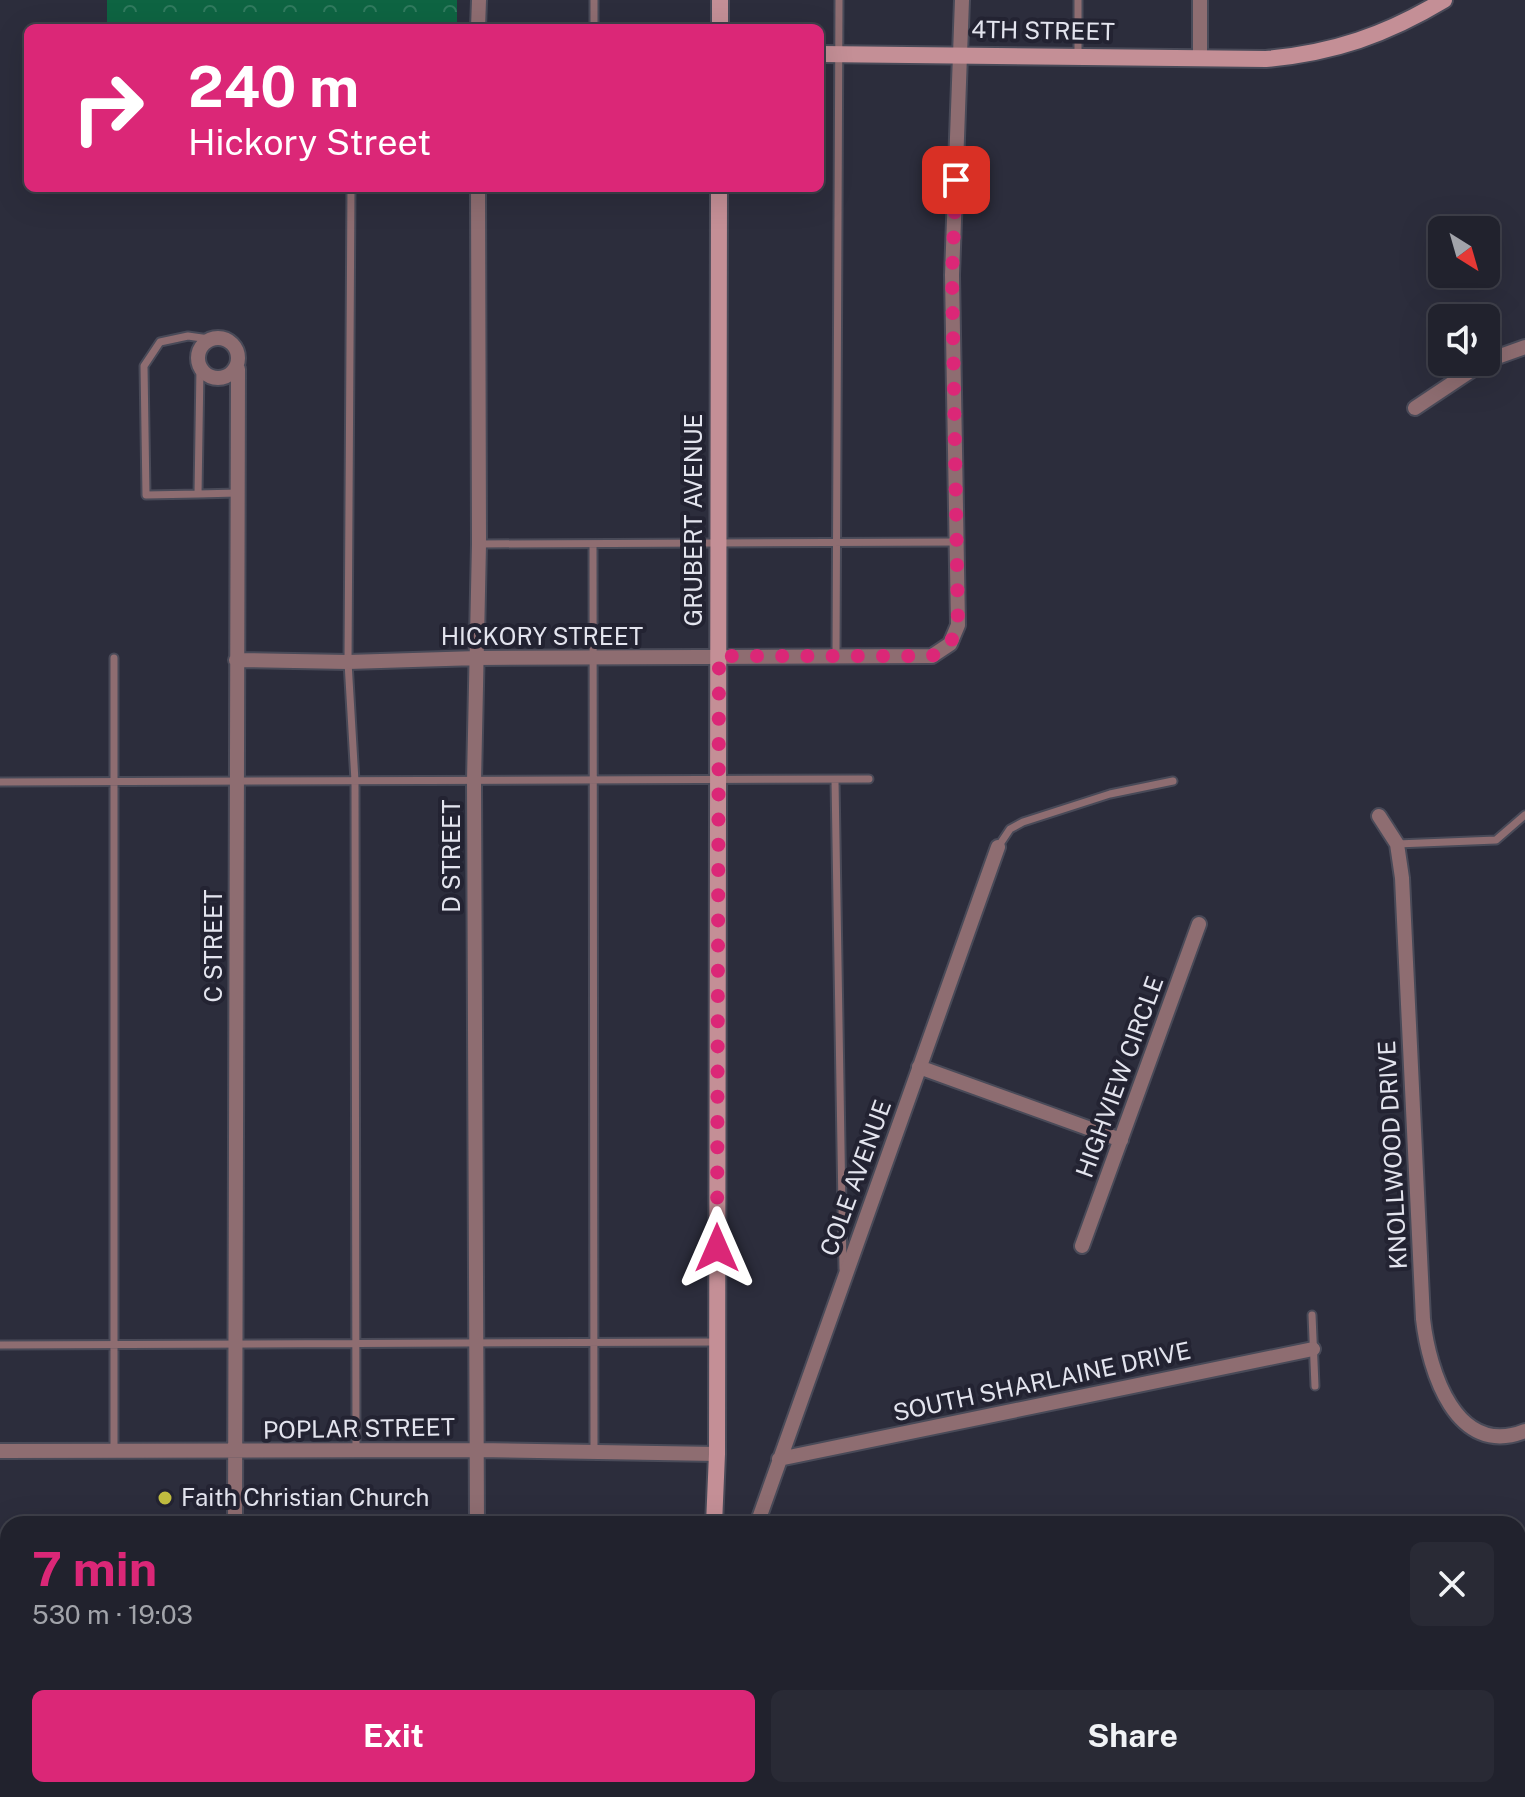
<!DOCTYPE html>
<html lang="en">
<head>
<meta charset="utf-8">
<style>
	body { margin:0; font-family:"Public Sans",sans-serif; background:#292a35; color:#f1f3f6; height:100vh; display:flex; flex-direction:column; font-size:30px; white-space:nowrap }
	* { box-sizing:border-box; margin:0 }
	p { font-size:26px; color:#a2a4aa }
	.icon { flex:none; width:44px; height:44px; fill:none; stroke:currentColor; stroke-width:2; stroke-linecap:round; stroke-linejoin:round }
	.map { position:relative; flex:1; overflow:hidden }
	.sheet { position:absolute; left:0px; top:1516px; width:1526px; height:282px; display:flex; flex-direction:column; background:#21222d; border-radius:24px 24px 0 0; box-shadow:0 8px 32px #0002,0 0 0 2px #3e3f49 }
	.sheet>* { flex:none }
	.banner { position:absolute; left:24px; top:24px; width:800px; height:168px; border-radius:12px; box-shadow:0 8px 32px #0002,0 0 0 2px #3e3f49; background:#db2777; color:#fff; overflow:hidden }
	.needle { width:52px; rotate:143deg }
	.controls { position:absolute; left:1428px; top:216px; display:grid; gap:16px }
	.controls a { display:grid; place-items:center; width:72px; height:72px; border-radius:12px; background:#21222d; box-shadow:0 8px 32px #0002,0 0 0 2px #3e3f49; font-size:40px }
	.pin { position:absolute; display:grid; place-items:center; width:68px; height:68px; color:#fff; margin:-34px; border-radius:16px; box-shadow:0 4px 12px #0006 }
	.me { position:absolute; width:88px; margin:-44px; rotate:0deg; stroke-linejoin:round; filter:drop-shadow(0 0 6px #0008) }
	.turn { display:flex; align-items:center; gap:28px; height:168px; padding:0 32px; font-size:36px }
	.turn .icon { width:104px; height:104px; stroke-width:2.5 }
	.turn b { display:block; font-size:56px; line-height:68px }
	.round { display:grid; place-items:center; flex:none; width:84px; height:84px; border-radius:12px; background:#292a35 }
	.summary { display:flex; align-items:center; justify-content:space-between; height:136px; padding:0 32px }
	h1 { font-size:48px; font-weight:700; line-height:60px; color:#db2777 }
	.button { display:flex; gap:16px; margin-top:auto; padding:16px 32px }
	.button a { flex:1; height:92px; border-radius:12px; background:#db2777; color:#fff; font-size:32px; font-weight:700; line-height:92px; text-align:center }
	.button a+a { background:#292a35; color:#f1f3f6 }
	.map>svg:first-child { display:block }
	.park { fill:url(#park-crowns) }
	.building { fill:url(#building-cross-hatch) }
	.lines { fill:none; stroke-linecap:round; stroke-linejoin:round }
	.lane-casing { stroke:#494a58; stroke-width:11 }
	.street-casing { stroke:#494a58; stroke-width:18 }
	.secondary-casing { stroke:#494a58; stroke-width:20 }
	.primary-casing { stroke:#494a58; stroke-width:24 }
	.lane { stroke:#8e6d71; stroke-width:7 }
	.street { stroke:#8e6d71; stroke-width:14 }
	.secondary { stroke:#c48f96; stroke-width:16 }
	.primary { stroke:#eea9b3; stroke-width:20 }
	.route { stroke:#db2777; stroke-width:14; stroke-dasharray:0 25.2 }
	.poi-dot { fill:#c1bd40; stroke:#232332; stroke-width:3 }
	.labels { text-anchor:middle; stroke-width:8; stroke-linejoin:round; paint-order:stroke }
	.street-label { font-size:24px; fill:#e3e4ee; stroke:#232332 }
	.poi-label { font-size:24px; fill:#e3e4ee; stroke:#232332; text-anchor:start }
</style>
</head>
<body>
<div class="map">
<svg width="1525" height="1797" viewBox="0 0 1525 1797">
	<defs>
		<pattern id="park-crowns" width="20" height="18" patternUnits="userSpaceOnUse" patternTransform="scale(2)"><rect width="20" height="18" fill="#0e6442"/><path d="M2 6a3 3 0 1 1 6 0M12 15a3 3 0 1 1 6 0" fill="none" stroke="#317a5e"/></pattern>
		<pattern id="building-cross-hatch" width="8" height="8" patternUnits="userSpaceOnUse" patternTransform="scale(2)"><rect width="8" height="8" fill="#634f4c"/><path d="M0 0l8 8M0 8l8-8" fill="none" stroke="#796866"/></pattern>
	</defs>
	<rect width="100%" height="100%" fill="#2c2d3c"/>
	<path class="park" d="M107,0H457V28H107Z"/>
	<path class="building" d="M659,1517H685V1524H659Z
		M574,1790L572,1797H524L504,1791Z
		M743,1790H794L796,1797H745Z"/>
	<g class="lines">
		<g class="lane-casing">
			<path id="lane" d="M594,28V0
				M1078,56V0
				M351,188L348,662L355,781L356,1450
				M200,368L198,494L146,495L144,366L160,342L188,336L209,339
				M198,494L237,493
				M479,544L957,542
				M593,545L594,1452
				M836,656L839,0
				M114,658V1451
				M835,780L843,1269
				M0,782L869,779
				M1397,844L1496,840L1525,815
				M998,847L1010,829L1023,822L1110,794L1173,781
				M1312,1315L1315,1386
				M0,1345L717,1342
				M421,1797L423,1790"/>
		</g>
		<g class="street-casing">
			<path id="street" d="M1200,0V58
				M478,28L479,0
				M198 358a20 20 0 1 1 40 0a20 20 0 1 1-40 0Z
				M1486,361L1525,347
				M1415,408L1484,362
				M236,660L348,662L478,658L932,656L950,644L958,625L952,275L962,0
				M1379,816L1397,844L1402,878L1423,1319C1429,1371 1456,1459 1525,1431
				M919,1067L1121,1140
				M1082,1246L1199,924
				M0,1451L477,1450L717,1454
				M779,1459L1313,1349
				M235,1524L238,369
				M477,1524L474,781L479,544L478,188
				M757,1524L998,847
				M163,1790L164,1797
				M471,1797V1790
				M1513,1797L1525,1786"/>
		</g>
		<g class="secondary-casing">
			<path id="secondary" d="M720,28V0
				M820,54L1266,59C1333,53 1386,35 1444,0
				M714,1524L717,1454L719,188
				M652,1797L654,1790"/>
		</g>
		<g class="primary-casing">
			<path id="primary" d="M0,1680L8,1683
				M352,1790L368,1797"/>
		</g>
		<use href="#lane" class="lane"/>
		<use href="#street" class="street"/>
		<use href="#secondary" class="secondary"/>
		<use href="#primary" class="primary"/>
	</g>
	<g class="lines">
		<path class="route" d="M717,1248L719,656H932L950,644L958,625L952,275L956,180"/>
	</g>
	<circle class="poi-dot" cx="165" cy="1498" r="8"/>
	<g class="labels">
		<g class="street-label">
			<text transform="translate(1043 31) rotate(1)" y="8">4TH STREET</text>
			<text transform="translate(694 520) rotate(-90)" y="8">GRUBERT AVENUE</text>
			<text x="542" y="645">HICKORY STREET</text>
			<text transform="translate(452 856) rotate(-90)" y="8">D STREET</text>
			<text transform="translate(214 946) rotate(-90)" y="8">C STREET</text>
			<text transform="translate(1120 1077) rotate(-70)" y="8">HIGHVIEW CIRCLE</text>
			<text transform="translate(1393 1155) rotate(-93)" y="8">KNOLLWOOD DRIVE</text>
			<text transform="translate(856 1178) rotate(-70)" y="8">COLE AVENUE</text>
			<text transform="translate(1042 1382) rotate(-12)" y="8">SOUTH SHARLAINE DRIVE</text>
			<text transform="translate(359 1429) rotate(-1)" y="8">POPLAR STREET</text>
		</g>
		<g class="poi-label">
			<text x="181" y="1506">Faith Christian Church</text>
		</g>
	</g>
</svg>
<div class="controls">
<a><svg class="needle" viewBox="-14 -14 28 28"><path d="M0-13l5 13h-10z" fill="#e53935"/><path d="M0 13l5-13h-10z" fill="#a2a4aa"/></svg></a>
<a><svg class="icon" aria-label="sound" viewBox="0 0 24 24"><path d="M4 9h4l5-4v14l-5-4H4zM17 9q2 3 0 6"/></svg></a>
</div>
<div class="pin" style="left:956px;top:180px;background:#d93025"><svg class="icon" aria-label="arrive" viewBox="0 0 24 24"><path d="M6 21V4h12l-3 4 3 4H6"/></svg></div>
<svg class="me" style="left:717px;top:1248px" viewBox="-20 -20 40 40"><path d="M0-17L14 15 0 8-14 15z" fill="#db2777" stroke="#fff" stroke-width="4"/></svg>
<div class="banner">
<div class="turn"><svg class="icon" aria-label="right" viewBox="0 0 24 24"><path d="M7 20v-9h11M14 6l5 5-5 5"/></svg><div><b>240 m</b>Hickory Street</div></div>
</div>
<section class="sheet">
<div class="summary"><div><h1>7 min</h1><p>530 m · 19:03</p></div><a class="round"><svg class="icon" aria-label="close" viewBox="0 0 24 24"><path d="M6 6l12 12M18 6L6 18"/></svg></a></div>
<div class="button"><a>Exit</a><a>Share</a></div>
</section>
</div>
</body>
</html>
